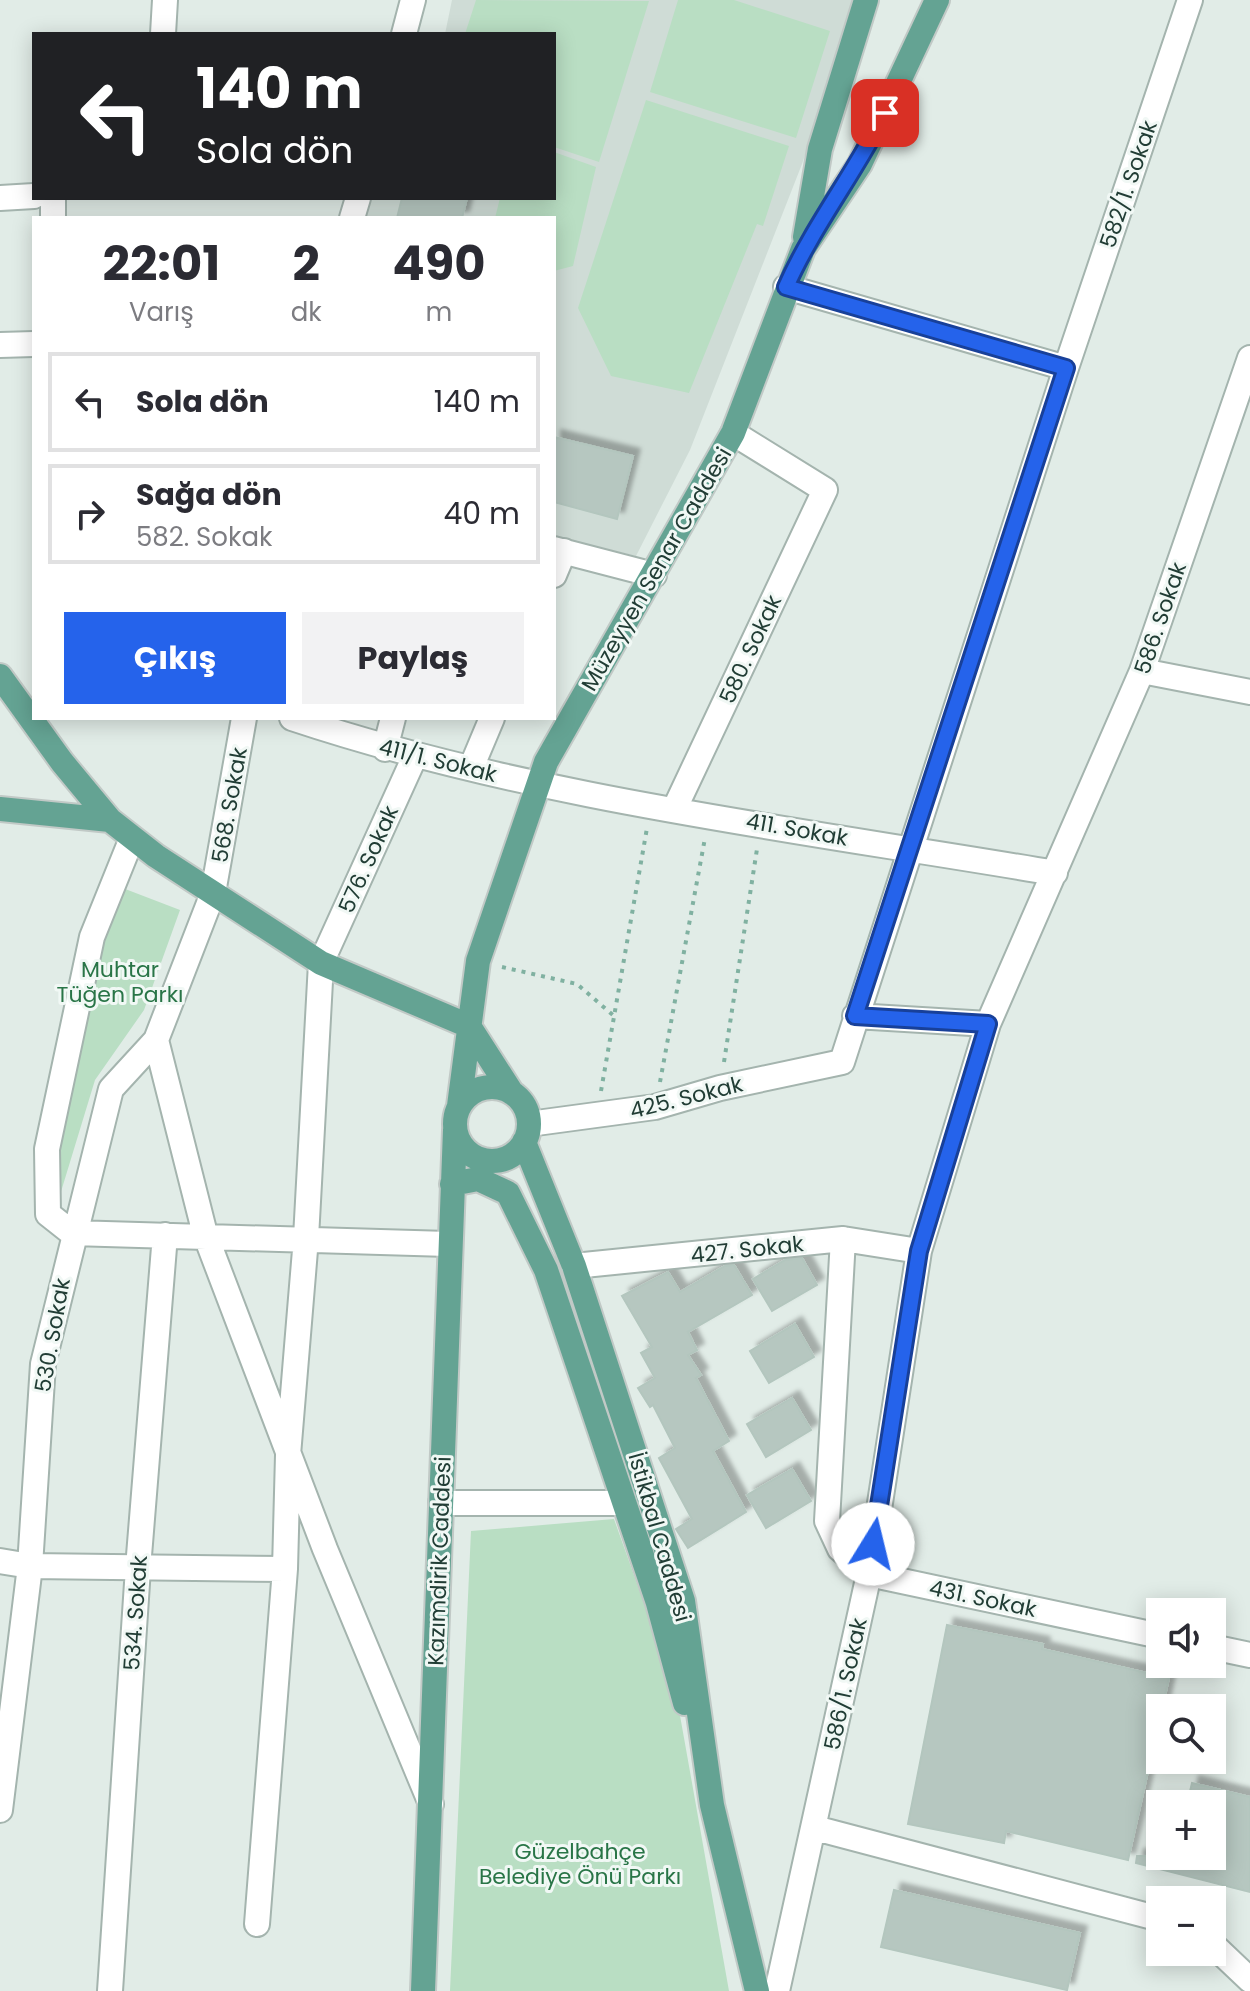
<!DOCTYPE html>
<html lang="tr">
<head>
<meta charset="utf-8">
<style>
	body { margin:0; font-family:Poppins,sans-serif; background:#f2f2f3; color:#2b2b33; height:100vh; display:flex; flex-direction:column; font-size:30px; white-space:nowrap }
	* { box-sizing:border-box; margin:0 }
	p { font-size:26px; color:#7c7c81 }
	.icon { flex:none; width:44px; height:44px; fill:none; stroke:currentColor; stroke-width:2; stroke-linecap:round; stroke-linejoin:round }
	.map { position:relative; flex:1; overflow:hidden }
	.side { position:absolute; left:32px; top:216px; width:524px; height:504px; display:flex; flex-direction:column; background:#fff; border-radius:0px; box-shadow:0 4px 20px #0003 }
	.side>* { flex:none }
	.banner { position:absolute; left:32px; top:32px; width:524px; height:168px; border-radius:0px; box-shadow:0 4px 20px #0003; background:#202124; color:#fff; overflow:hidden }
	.buttons { position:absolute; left:1146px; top:1598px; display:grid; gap:16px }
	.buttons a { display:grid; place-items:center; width:80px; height:80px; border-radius:0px; background:#fff; box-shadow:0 4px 20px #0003; font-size:40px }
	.pin { position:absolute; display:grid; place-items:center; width:68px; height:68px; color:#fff; margin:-34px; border-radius:16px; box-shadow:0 4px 12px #0006 }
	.me { position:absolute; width:88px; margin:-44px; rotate:9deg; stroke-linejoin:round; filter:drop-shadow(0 0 6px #0008) }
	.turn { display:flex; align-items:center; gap:28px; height:168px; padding:0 32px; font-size:36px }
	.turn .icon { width:104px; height:104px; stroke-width:2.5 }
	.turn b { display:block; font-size:56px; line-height:68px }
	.eta { display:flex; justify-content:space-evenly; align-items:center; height:136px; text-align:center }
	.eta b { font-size:48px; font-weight:700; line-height:56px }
	.cta { display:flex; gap:16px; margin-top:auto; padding:16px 32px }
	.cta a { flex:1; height:92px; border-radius:0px; background:#2563eb; color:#fff; font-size:32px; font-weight:700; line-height:92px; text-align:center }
	.cta a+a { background:#f2f2f3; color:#2b2b33 }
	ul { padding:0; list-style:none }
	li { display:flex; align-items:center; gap:24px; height:100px; margin:0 16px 12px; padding:0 16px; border:4px solid #e1e1e2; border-radius:0px }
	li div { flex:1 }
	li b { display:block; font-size:30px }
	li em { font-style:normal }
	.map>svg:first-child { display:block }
	.built { fill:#cfdcd6 }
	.green { fill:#b9dec3 }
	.building { fill:#b6c7c0; stroke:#b3c6be; stroke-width:2; filter:url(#shadow) }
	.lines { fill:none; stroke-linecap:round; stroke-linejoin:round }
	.minor-casing { stroke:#a4b4ae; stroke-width:28 }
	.major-casing { stroke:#c1c9c6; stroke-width:28 }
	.path { stroke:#80b1a1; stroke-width:4; stroke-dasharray:4 6; stroke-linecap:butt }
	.minor { stroke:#fff; stroke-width:24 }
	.major { stroke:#64a393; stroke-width:24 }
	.route-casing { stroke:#184099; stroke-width:20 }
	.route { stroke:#2563eb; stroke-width:14 }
	.labels { text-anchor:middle; stroke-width:6; stroke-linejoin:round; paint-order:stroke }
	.street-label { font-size:22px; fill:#213d35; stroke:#f1f8f5 }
	.park-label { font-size:22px; fill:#297547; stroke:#f1f8f5 }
</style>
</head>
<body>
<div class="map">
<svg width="1250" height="1991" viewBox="0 0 1250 1991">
	<defs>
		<filter id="shadow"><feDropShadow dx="7" dy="-7" stdDeviation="2" flood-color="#0004"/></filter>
	</defs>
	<rect width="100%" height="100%" fill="#e1ece7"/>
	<path class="built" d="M452,0H857L802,164L690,450L636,556L554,536V218H362L368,198H554V34H445Z"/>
	<path class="green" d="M476,0L649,1L599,162L554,147V34H465Z
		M678,0H734L830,31L796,138L650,92Z
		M646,100L789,146L763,226L757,224L689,393L611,376L578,308Z
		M554,152L596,167L573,266L554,271V218H495L500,198H554Z
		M120,887L180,910L144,1010L95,1080L56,1208L52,1183L69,1050Z
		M614,1519L676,1693L729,1991H450L471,1531Z"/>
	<path class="building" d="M402,198H467L462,218H397Z
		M554,437L633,456L617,519L554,502Z
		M802,1258L817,1285L772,1311L753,1279L785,1260Z
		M734,1265L752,1295L688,1332L697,1350L688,1355L701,1375L696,1378L729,1441L713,1451L746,1512L688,1548L676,1529L692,1519L659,1458L675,1448L653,1405L650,1407L638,1388L655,1378L641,1353L652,1347L622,1296L668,1272L680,1292L725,1266Z
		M795,1324L814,1357L769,1383L750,1351Z
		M792,1398L811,1430L766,1457L747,1424Z
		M792,1469L811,1501L766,1528L747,1495Z
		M947,1625L1043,1644L1042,1649L1169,1678L1128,1860L1006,1831L1004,1843L908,1824Z
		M1192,1783L1250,1797V1892L1136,1863L1137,1856H1212V1804H1187Z
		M894,1890L1080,1933L1067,1990L881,1947Z"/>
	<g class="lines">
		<g class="minor-casing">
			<path id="minor" d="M163,34L165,0
				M404,34L413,0
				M0,198L34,196
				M53,198V218
				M352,218L358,198
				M786,287L1066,368
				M0,345L34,344
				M554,549L654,575
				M554,575L564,551
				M1142,671L1250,692
				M292,718C535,799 802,830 1055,873
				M385,749L393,718
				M471,768L492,718
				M675,808L825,490L733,433
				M132,838L92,937L47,1149L48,1214L72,1233L448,1244
				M855,1016L988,1024
				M156,1040L205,1234L325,1549L431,1804
				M529,1124L655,1107L720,1088L842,1062L1066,368L1190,0
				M843,1239L827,1521L840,1549L869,1574L1160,1636
				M574,1266L843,1239L919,1251
				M441,1503H624
				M0,1561L30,1566L285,1569
				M1212,1647L1250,1655
				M0,1810L30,1566L43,1364L111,1089L156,1040L213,893L244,718
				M815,1828L1160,1919
				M257,1924L285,1569L288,1455L306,1238L321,963L415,756
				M1212,1944L1250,1980
				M110,1991L138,1568L165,1235
				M777,1991L869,1574L919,1251L988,1024L1142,671L1250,358"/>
		</g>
		<g class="major-casing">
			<path id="major" d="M805,237L820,149L866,0
				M0,676L62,762L110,820
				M0,809L110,820L156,856L321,963L469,1026
				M469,1026L512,1093
				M455 1124a37 37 0 1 1 74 0a37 37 0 1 1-74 0Z
				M459,1106L478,961L546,762L733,433L803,249L860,164L937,0
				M524,1142L574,1266L683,1601L712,1805L757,1991
				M452,1184L478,1179L508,1193L546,1270L658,1603L685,1703
				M423,1991L455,1130"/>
		</g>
		<path class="path" d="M502,967L577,984L614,1016
			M724,1062L757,849
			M660,1082L705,838
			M601,1091L647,828"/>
		<use href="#minor" class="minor"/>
		<use href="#major" class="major"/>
	</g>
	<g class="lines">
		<g class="route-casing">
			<path id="route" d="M873,1544L919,1251L988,1024L855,1016L1066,368L786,287C813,226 855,173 885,113"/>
		</g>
		<use href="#route" class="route"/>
	</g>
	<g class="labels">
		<g class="street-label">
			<text transform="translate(1128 184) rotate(-71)" y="8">582/1. Sokak</text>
			<text transform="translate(656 569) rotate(-60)" y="8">Müzeyyen Senar Caddesi</text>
			<text transform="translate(1160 618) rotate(-71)" y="8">586. Sokak</text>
			<text transform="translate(750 649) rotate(-65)" y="8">580. Sokak</text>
			<text transform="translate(438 760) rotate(14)" y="8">411/1. Sokak</text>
			<text transform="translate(229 805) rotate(-80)" y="8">568. Sokak</text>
			<text transform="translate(797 829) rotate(10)" y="8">411. Sokak</text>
			<text transform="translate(368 859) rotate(-66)" y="8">576. Sokak</text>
			<text transform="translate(686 1097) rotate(-14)" y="8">425. Sokak</text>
			<text transform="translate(747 1249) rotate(-6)" y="8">427. Sokak</text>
			<text transform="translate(52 1335) rotate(-80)" y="8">530. Sokak</text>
			<text transform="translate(660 1537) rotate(74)" y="8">İstikbal Caddesi</text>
			<text transform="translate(439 1561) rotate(-88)" y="8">Kazımdirik Caddesi</text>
			<text transform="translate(983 1598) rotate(12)" y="8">431. Sokak</text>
			<text transform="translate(135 1613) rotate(-86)" y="8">534. Sokak</text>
			<text transform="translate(845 1684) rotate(-78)" y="8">586/1. Sokak</text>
		</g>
		<g class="park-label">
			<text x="120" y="977">Muhtar<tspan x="120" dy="25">Tüğen Parkı</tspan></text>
			<text x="580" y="1859">Güzelbahçe<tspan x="580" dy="25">Belediye Önü Parkı</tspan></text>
		</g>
	</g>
</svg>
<div class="buttons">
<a><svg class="icon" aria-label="sound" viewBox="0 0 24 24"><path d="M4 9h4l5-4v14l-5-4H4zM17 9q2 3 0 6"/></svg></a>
<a><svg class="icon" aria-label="search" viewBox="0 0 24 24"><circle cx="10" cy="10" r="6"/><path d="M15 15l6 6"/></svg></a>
<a>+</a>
<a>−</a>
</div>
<div class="pin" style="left:885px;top:113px;background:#d93025"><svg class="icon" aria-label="arrive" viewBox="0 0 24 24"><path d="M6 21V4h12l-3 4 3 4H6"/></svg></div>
<svg class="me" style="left:873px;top:1544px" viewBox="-20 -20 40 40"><circle r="19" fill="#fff"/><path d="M0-13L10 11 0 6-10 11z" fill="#2563eb"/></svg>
<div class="banner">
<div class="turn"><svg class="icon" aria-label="left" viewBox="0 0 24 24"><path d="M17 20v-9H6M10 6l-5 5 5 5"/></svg><div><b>140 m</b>Sola dön</div></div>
</div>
<section class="side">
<div class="eta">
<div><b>22:01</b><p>Varış</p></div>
<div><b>2</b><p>dk</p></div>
<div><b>490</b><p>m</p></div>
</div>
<ul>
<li><svg class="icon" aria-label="left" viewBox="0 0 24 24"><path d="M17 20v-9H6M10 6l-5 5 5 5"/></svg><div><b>Sola dön</b></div><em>140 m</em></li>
<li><svg class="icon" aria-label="right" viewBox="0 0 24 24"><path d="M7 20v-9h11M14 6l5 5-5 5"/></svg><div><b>Sağa dön</b><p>582. Sokak</p></div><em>40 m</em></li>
</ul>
<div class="cta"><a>Çıkış</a><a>Paylaş</a></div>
</section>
</div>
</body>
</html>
